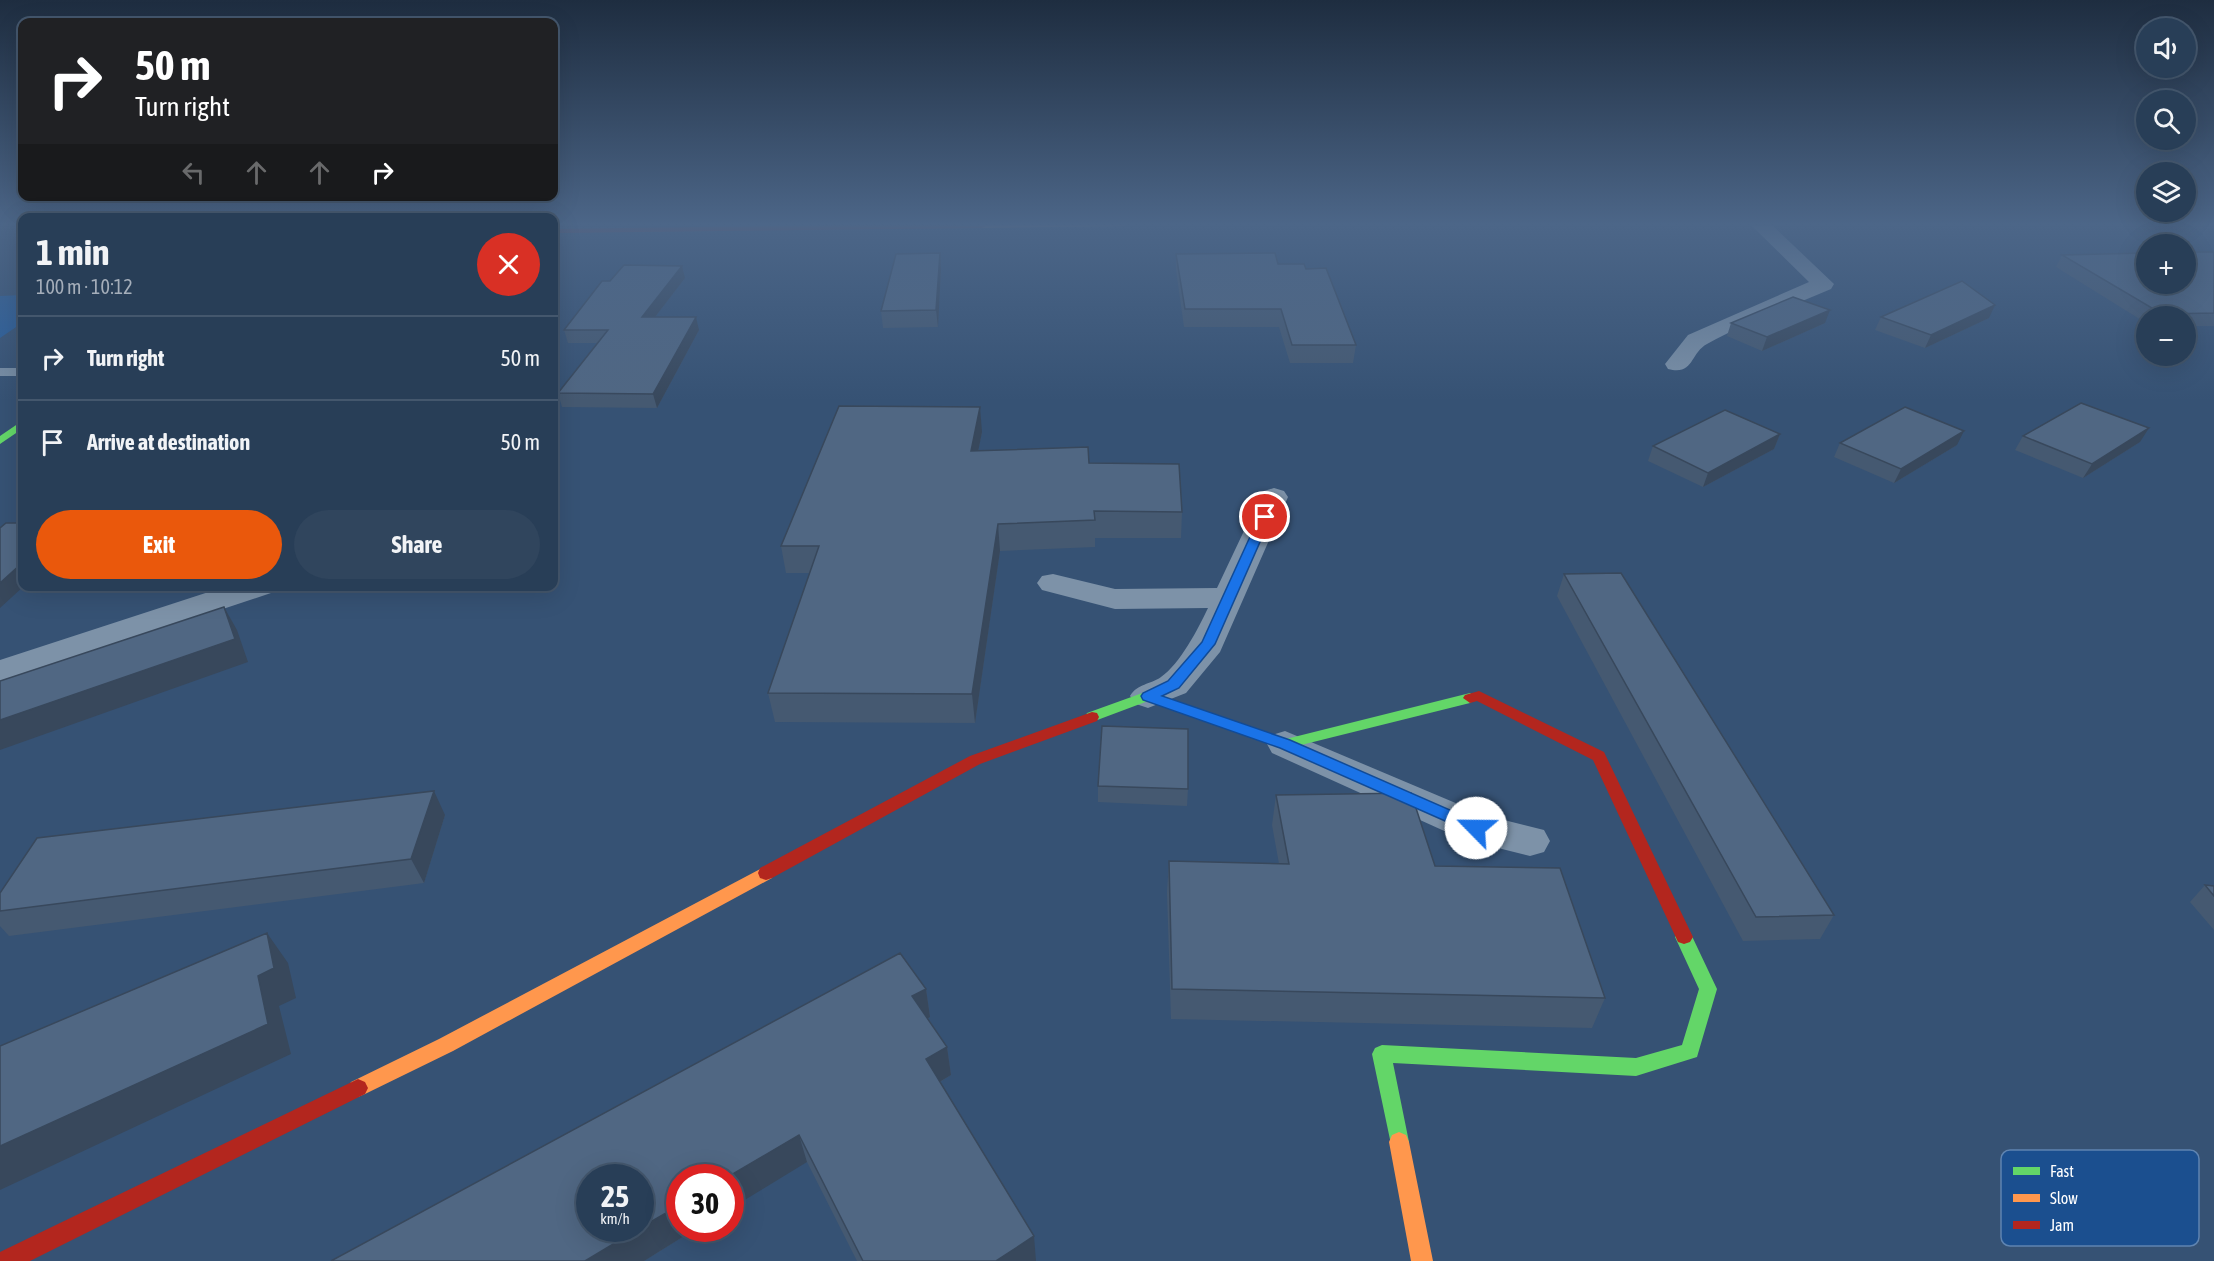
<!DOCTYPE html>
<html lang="en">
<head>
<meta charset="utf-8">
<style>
	body { margin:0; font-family:"Asap Condensed",sans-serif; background:#30455d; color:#f1f3f6; height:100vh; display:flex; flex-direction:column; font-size:22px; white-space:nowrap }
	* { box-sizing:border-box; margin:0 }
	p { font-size:20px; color:#a5aeba }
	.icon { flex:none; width:33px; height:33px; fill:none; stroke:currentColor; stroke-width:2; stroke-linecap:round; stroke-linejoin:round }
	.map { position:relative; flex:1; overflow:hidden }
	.sheet { position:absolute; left:18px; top:213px; width:540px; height:378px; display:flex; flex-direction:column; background:#283e57; border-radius:12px; box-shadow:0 6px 24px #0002,0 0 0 2px #44576d }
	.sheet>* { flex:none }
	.hud { position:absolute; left:18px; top:18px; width:540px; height:183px; border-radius:12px; box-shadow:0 6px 24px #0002,0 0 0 2px #44576d; background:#202124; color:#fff; overflow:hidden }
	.tools { position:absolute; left:2136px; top:18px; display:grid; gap:12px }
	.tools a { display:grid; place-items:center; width:60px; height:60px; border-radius:50%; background:#283e57; box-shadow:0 6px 24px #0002,0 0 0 2px #44576d; font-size:30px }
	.speed { position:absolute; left:576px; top:1164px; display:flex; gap:12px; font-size:30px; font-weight:700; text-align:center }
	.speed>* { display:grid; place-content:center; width:78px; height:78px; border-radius:50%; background:#283e57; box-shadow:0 6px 24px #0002,0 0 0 2px #44576d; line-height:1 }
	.speed small { font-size:15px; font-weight:400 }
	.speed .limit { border:9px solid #d22; background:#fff; color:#111 }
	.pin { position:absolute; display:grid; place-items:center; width:51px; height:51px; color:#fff; margin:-26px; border:3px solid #fff; border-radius:50%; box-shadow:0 2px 6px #0007 }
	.me { position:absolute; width:66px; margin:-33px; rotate:293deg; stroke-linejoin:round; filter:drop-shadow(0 0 4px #0008) }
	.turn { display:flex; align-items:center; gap:21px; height:126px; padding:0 18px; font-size:27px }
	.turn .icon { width:78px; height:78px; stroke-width:2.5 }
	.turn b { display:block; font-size:42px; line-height:51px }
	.lanes { display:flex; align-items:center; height:57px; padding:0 18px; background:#0003; justify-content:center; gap:30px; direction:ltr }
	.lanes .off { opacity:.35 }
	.round { display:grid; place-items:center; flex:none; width:63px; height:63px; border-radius:32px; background:#30455d }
	.overview { display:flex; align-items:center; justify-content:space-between; height:102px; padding:0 18px }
	h1 { font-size:36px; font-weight:700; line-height:45px }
	.cta { display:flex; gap:12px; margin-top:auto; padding:12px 18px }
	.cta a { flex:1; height:69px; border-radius:36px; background:#ea580c; color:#fff; font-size:24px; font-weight:700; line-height:69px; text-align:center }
	.cta a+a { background:#30455d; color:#f1f3f6 }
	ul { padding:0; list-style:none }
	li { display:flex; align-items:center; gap:18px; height:84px; padding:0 18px; border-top:2px solid #44576d }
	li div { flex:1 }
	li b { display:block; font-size:22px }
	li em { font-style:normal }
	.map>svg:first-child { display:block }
	.green { fill:#265fa1 }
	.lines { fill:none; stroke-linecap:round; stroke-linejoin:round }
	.lane { fill:#7d92a8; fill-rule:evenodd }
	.street { fill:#7d92a8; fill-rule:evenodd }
	.fast { fill:#63d668; fill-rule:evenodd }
	.slow { fill:#ff974d; fill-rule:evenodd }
	.jam { fill:#b3261e; fill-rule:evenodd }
	.wall { fill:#455971 }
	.shaded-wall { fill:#38485c }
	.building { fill:#506783; stroke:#38485c; stroke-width:1.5 }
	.route { fill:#1a73e8; stroke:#114b97; stroke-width:1.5 }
	.key { fill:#1b4f8f; stroke:#5f84b1; stroke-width:1.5 }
	.key-label { font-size:16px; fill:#fff }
</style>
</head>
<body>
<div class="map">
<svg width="2214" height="1261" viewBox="0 0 2214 1261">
	<rect width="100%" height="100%" fill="#365274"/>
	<path class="green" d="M22,295V323L0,338V296Z"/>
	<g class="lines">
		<path class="lane" d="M0,368H22V376H0Z"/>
		<path class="street" d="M1750,224H1771L1834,284L1831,289C1790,307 1746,322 1707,344C1690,353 1694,376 1668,369L1665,364L1688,335L1809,282Z
			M1274,488L1284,491L1288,497L1220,652L1186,693L1148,708L1136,704L1130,696C1138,683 1150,685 1161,677C1180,664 1198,629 1208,608L1115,609L1042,590L1037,583L1042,576L1053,574L1115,589L1217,588L1260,497L1264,491Z
			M227,586H275L271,593L0,683V660Z
			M1285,731L1484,815L1544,830L1550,841L1544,852L1530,856L1462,839L1272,753L1267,744L1272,735Z"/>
		<path class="fast" d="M22,421V429L0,444V436Z
			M1148,691L1286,739L1470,693L1477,698L1470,703L1285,749L1148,701L1092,722L1087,721L1085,717L1087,713Z
			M1684,930L1690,932L1717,989L1697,1057L1636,1076L1393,1063L1409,1142L1406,1149L1399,1152L1392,1149L1372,1054L1375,1048L1382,1045L1636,1058L1682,1045L1699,989L1675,937L1678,932Z"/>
		<path class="slow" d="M979,224H1129L1125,226L982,228H979Z
			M766,866L772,868L774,873L772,878L453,1051L365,1094L358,1097L351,1094L348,1088L351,1082L439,1039Z
			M1399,1132L1406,1135L1409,1142L1433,1261H1411L1389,1142L1392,1135Z"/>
		<path class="jam" d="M909,224L986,226L982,228L554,233V229Z
			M1479,691L1604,752L1693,937L1690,942L1684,944L1678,942L1593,760L1477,701L1470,703L1463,698L1465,695Z
			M1092,712L1097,713L1099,717L1097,721L980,764L772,878L766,880L760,878L758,873L760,868L970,756Z
			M358,1079L365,1082L368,1088L365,1094L30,1261H0V1252Z"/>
	</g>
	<path class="wall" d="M2214,252V326H2186V316H2146V323L2056,267L2062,255Z
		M940,253L941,269L938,327L883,328L881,311Z
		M1176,254L1278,264L1306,269L1356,345L1353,363H1290L1279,327H1184L1176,270Z
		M685,278L655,317L699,330L657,408L562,407L558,393L597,343H568L564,330Z
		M1881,317L1989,318L1925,348L1875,330Z
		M1731,323H1825L1762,351L1727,336Z
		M982,432L978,451L1089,463L1182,512L1181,538H1095V547L1000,551L975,723L775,722L768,693L810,573H786L781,546Z
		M1780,434L1774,449L1703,487L1648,461L1653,446Z
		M2023,436L2140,442L2083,478L2015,450Z
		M1840,443L1957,445L1894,483L1834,457Z
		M1564,574L1834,915L1820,939L1743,941L1557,596Z
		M1098,786L1188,789L1187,806L1098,802Z
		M1276,795L1435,866L1605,998L1592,1028L1171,1019L1167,892L1169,861L1279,864L1272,825Z
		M445,815L424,883L9,936L0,926V893Z
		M2205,885L2214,886V930L2190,902Z
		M926,989L930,1017L928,1018L947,1047L951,1075L940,1082L1036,1261H857L807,1162L680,1228H697L644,1261H331Z"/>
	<path class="shaded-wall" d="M940,253L941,269L938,327L936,310Z
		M682,266L685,278L645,330L642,317Z
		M1995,305L1989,318L1925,348L1931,335Z
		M1830,310L1825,323L1762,351L1767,337Z
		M696,317L699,330L657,408L653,394Z
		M980,407L982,432L973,477L971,451Z
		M2149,428L2140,442L2083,478L2092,464Z
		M1964,431L1957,445L1894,483L1901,469Z
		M1780,434L1774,449L1703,487L1708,473Z
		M998,524L1000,551L975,723L972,694Z
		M22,563V586H24L0,608V583Z
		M224,607L237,630L248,662L0,750V720Z
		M434,791L445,815L424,883L411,859Z
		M267,933L288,963L296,998L279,1006L291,1054L0,1190V1146L258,976Z
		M926,989L930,1017L917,1025L912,996Z
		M947,1047L951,1075L931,1087L926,1059Z
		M799,1135L807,1162L730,1209V1178H726Z
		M680,1205V1228H697L644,1261H585Z
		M1034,1236L1036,1261H996Z"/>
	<path class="building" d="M2186,252H2214V313L2162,314L2062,255L2146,253V284H2186Z
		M940,253L936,310L881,311L896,254Z
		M1275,253L1278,264H1304L1306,269L1326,268L1356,345H1292L1281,309H1185L1176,254Z
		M624,265L682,266L642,317H696L653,394L558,393L608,330H564L602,281H610Z
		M1962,281L1995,305L1931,335L1881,317Z
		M1793,297L1830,310L1767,337L1731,323Z
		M2081,403L2149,428L2092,464L2023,436Z
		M839,406L980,407L971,451L1088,447L1089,463L1179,464L1182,512L1094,511L1095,520L998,524L972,694L768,693L819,546H781Z
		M1905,407L1964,431L1901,469L1840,443Z
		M1725,410L1780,434L1708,473L1653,446Z
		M6,523H22V563L0,583V528Z
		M1621,573L1834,915L1756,917L1564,574Z
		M224,607L235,639L0,720V681Z
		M1102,726L1188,729V789L1098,786Z
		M434,791L411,859L0,911V893L37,838Z
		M1411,793L1435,866L1560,868L1605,998L1172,989L1169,861L1289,864L1276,795Z
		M2205,885L2214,886V896Z
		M267,933L274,968L258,976L268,1024L0,1146V1046Z
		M900,953L926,989L912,996L947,1047L926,1059L1034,1236L996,1261H863L799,1135L726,1178H680V1205L640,1228V1178H590V1228H640L585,1261H331Z"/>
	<linearGradient id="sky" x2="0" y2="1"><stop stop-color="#1e2d40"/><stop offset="0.56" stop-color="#4c6688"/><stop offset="1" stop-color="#4c6688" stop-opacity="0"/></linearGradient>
	<rect width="2214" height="401" fill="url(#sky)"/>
	<path class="route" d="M1265,514L1271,517L1215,644L1179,688L1162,696L1290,740L1482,824L1484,828L1482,832L1476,834L1470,832L1280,748L1143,700L1141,696L1143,693L1168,681L1202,642L1259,517Z"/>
	<rect x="2001" y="1150" width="198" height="96" rx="9" class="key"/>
	<rect x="2013" y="1167" width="27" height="8" fill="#63d668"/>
	<rect x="2013" y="1194" width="27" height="8" fill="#ff974d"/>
	<rect x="2013" y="1221" width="27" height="8" fill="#b3261e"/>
	<g class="key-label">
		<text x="2050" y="1177">Fast</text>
		<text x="2050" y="1204">Slow</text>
		<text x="2050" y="1231">Jam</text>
	</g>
</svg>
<div class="tools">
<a><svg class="icon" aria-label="sound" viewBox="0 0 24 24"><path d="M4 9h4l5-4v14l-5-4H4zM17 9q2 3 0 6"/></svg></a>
<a><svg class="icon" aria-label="search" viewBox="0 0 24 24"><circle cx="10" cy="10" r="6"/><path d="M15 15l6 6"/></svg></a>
<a><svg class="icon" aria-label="layers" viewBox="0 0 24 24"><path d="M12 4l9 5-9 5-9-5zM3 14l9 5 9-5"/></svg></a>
<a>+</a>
<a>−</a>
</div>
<div class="speed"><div>25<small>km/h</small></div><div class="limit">30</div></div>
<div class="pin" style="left:1265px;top:517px;background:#d93025"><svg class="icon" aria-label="arrive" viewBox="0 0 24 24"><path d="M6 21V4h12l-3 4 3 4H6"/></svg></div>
<svg class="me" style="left:1476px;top:828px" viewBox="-20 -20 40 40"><circle r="19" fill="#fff"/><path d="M0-13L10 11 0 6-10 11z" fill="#1a73e8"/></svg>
<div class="hud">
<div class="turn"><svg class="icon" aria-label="right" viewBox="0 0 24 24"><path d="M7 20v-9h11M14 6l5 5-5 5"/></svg><div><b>50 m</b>Turn right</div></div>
<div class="lanes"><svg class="icon off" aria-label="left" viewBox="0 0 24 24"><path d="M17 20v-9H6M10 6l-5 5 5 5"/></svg><svg class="icon off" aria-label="ahead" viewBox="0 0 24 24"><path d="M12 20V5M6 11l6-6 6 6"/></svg><svg class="icon off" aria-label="ahead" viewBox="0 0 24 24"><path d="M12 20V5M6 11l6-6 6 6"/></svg><svg class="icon" aria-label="right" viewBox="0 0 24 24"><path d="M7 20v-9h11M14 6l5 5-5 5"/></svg></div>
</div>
<section class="sheet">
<div class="overview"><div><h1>1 min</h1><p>100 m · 10:12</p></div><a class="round" style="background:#d93025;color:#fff"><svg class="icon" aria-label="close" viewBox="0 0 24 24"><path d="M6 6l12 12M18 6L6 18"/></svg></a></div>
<ul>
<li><svg class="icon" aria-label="right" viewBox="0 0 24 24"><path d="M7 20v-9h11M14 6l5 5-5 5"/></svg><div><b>Turn right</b></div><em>50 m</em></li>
<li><svg class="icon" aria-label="arrive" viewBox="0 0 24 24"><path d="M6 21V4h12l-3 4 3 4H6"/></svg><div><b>Arrive at destination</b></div><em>50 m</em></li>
</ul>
<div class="cta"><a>Exit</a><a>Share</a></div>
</section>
</div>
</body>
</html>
